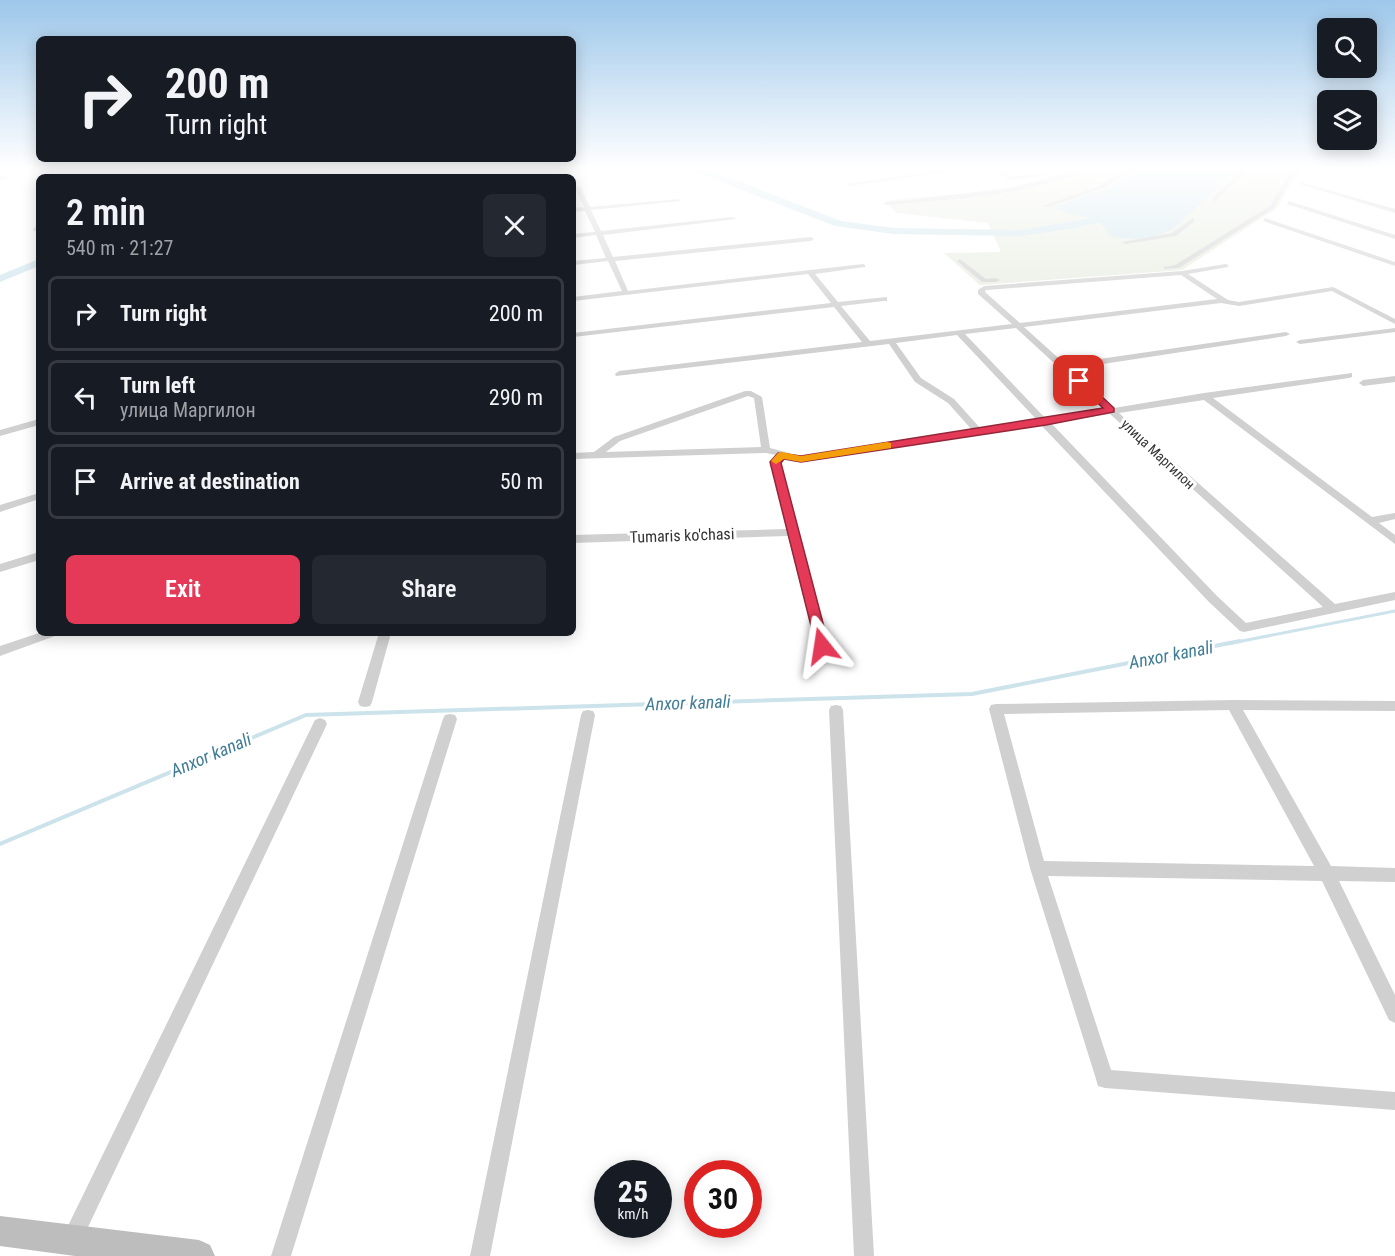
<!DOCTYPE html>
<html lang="en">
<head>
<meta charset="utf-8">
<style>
	body { margin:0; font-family:"Roboto Condensed",sans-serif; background:#242831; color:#f1f3f6; height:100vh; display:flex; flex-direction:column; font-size:22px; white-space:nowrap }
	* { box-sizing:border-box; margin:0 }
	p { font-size:20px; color:#9ea1a6 }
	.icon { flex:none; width:33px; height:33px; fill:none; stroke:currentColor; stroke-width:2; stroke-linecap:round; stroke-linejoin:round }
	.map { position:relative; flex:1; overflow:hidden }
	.drawer { position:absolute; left:36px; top:174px; width:540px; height:462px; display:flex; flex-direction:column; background:#171b24; border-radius:9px; box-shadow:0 3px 15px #0003 }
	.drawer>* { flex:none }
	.top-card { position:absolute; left:36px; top:36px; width:540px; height:126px; border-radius:9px; box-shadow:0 3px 15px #0003; background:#171b24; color:#f1f3f6; overflow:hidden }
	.buttons { position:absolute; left:1317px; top:18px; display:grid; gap:12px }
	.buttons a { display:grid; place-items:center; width:60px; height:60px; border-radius:9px; background:#171b24; box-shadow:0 3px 15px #0003; font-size:30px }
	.speed { position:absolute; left:594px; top:1160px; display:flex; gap:12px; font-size:30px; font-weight:700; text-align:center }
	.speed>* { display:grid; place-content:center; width:78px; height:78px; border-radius:50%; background:#171b24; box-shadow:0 3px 15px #0003; line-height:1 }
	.speed small { font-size:15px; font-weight:400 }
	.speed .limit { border:9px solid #d22; background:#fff; color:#111 }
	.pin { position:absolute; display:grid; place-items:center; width:51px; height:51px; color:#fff; margin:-26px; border-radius:12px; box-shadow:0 3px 9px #0006 }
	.me { position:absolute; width:66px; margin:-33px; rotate:345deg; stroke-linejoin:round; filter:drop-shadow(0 0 4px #0008) }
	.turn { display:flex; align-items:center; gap:21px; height:126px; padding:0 30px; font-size:27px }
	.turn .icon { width:78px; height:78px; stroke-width:2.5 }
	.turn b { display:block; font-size:42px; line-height:51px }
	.round { display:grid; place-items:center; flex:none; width:63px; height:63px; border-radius:9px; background:#242831 }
	.headline { display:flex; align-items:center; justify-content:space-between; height:102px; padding:0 30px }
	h1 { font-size:36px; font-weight:600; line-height:45px }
	.primary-button { display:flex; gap:12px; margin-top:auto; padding:12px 30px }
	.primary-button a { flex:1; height:69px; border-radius:9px; background:#e43a57; color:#fff; font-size:24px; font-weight:600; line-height:69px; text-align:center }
	.primary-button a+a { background:#242831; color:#f1f3f6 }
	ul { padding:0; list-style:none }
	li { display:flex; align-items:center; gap:18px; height:75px; margin:0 12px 9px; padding:0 18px; border:3px solid #363941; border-radius:9px }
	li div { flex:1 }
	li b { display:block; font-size:22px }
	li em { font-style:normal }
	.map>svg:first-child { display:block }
	.green { fill:#e7ecdf }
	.water { fill:#cce3ec }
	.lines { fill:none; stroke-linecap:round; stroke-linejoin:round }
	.stream-far1 { stroke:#cce3ec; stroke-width:3 }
	.stream { stroke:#cce3ec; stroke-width:4 }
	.river { fill:#cce3ec; fill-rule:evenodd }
	.street { fill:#d0d0d0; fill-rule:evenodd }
	.secondary { fill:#bdbdbd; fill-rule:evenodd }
	.route { fill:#e43a57; stroke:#942639; stroke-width:1.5 }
	.slow { fill:#f59e0b }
	.labels { text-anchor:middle; stroke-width:6; stroke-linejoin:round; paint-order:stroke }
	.far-street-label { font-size:14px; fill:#333; stroke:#fff }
	.street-label { font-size:16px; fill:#333; stroke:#fff }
	.water-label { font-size:18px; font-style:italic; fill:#407d96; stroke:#fff }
</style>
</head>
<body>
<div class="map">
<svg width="1395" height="1256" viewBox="0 0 1395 1256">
	<rect width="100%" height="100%" fill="#fff"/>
	<path class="green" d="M1077,167H1302L1277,208L1182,270L980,285L944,253L1001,252L988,223L897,213L884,201C948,194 1018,193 1077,167Z"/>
	<path class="water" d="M1143,167H1240L1175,227C1158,239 1128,242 1109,235C1100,211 1071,219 1054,207L1109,188Z"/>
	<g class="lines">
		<path class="stream-far1" d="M1232,643L1395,611"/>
		<path class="stream" d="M0,844L306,715L972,694L1240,641"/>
		<path class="river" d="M332,167H348L310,177H293Z
			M683,167L705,168L841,221L894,228L1021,230L1121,213L1126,216L1071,229L1021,236L894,234L835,226Z
			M39,259V266L0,282V275Z"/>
		<path class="street" d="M138,167H144L146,171L136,177H129L140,170Z
			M800,167H819L797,171L794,169Z
			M965,167H981L849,186L846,184Z
			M990,167H997L1012,176L1046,173L1049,175L1011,180Z
			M1079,167H1087C1038,197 943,199 886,205L883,203L1012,188L1059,175Z
			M1130,167H1137L1103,188L1048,207L1043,206L1099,186Z
			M1244,167H1250L1216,201H1212V199Z
			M1293,167H1299L1274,208L1179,268L1164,269V267L1175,265L1270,206Z
			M6,176L8,179L0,181V177Z
			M1300,182L1395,209V213L1300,184Z
			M573,186L580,187L590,207L678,199L681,201L591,210L601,231L733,217L736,219L603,235L613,257L811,237L814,239L811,241L615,261L628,291L863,264L865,265V267L815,274L838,302L887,297V301H884L841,306L870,341L1012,324L978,294V290L984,286L1182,271L1226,264L1228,265V267L1188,274L1228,300L1239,302L1333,287L1395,319V324L1332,291L1239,306L1221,303L1024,327L1065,364L1286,332L1290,334L1286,336L1070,369L1114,408L1204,393L1352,373V377L1349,378L1213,398L1372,517L1395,513V519L1379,523L1395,535V544L1204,400L1119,413L1335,604L1395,592V600L1244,632L1240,631L1209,602L1041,425L801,462L785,458L780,462L828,646L826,649H818L816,646L788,536L573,543V535L787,529L770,462L776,455L766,453L573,459V453L594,452L614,437L745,391H751L762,397L770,448L801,456L972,430L948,403L915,382L889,344L616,376L615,374L619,371L862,342L834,307L573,337V333L831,303L808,274L573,301V297L622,291L608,261L573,265V261L606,258L596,235L573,238V234L595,232L585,211L573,212V208L584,207L576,190H573ZM1181,275L1217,299L1020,323L985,292L986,290ZM1016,328L1105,410L1046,419L965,334ZM957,335L1037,420L981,429L954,399L921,378L896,343ZM748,396L754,398L761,447L606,452L620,441ZM1110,414L1323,607L1246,623L1217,596L1051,423Z
			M1289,201L1395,235V239L1287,204Z
			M1193,218L1195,221L1176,236L1125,244L1122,242L1172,233Z
			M1265,218L1395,262V266L1263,221Z
			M39,224V230L33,231V229Z
			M960,259L986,279L996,278L1000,280L996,282H982L958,262L957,261Z
			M1395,328V332L1300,344L1296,342L1300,340Z
			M1395,376V382L1363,386L1359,383L1363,380Z
			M39,419V425L0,436V430Z
			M39,493V499L0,512V505Z
			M39,552V560L0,572V564Z
			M39,633H57L55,636L0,656V646Z
			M379,633H391L372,702L370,706L365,707L360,706L358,702Z
			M1233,700L1395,701V711L1243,710L1331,866L1395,868V882L1339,881L1395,995V1023L1389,1020L1322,881L1048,876L1111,1070L1395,1092V1110L1105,1088L1098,1086L1096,1079L1030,868L989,709L991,705L996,704ZM1229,710L1314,866L1044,861L1004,714Z
			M836,705L841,706L843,710L874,1256H854L829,710L831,706Z
			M588,710L593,711L595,715L490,1256H470L581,715L583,711Z
			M450,714L455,715L457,719L291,1256H271L443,719L445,715Z
			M320,718L325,720L327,724L79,1246L72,1249L65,1246L62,1239L65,1232L313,724L315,720Z"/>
		<path class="secondary" d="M0,1216L199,1240L210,1245L215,1256H75L0,1246Z"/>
	</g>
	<linearGradient id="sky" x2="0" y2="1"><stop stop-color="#9dc7ea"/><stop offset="0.49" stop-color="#fff"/><stop offset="1" stop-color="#fff" stop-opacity="0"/></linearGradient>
	<rect width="1395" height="343" fill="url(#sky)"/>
	<path class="route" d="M1076,379H1083L1114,408V412L1046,425L801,462L784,459L781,463L829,646L827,650H817L770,462L778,453L801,456L1103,408L1076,383Z"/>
	<path class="slow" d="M887,442L891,443V448L801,462L784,459L776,464L771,461L778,453L782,452L801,456Z"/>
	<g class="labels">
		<g class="far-street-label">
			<text transform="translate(1158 454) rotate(43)" y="5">улица Маргилон</text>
		</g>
		<g class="street-label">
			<text transform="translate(682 535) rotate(-2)" y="6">Tumaris ko'chasi</text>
		</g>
		<g class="water-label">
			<text transform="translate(1171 655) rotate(-11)" y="6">Anxor kanali</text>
			<text transform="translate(688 703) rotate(-2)" y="6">Anxor kanali</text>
			<text transform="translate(211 755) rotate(-23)" y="6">Anxor kanali</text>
		</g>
	</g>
</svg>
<div class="buttons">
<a><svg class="icon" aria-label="search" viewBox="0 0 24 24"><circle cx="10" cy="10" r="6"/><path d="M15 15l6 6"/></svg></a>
<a><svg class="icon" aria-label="layers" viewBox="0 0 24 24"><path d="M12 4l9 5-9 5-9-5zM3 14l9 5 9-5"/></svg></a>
</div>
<div class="speed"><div>25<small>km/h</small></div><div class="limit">30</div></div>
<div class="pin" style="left:1079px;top:381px;background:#d93025"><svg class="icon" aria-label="arrive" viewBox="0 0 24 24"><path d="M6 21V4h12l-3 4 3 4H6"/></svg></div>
<svg class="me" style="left:822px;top:646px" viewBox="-20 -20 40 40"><path d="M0-17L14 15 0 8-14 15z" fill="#e43a57" stroke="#fff" stroke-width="4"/></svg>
<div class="top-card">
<div class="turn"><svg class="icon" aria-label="right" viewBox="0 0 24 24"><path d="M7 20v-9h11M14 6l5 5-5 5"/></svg><div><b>200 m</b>Turn right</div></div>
</div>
<section class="drawer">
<div class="headline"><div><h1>2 min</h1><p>540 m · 21:27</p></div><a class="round"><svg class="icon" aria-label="close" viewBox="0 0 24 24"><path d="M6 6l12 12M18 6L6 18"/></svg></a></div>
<ul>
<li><svg class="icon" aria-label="right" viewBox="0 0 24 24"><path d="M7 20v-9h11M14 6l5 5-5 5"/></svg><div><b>Turn right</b></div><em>200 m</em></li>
<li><svg class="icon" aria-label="left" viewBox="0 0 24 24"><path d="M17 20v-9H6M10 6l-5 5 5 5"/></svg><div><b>Turn left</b><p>улица Маргилон</p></div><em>290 m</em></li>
<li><svg class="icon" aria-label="arrive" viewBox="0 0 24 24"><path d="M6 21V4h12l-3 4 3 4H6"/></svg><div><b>Arrive at destination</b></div><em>50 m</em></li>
</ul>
<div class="primary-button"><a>Exit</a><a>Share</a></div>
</section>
</div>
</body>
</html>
